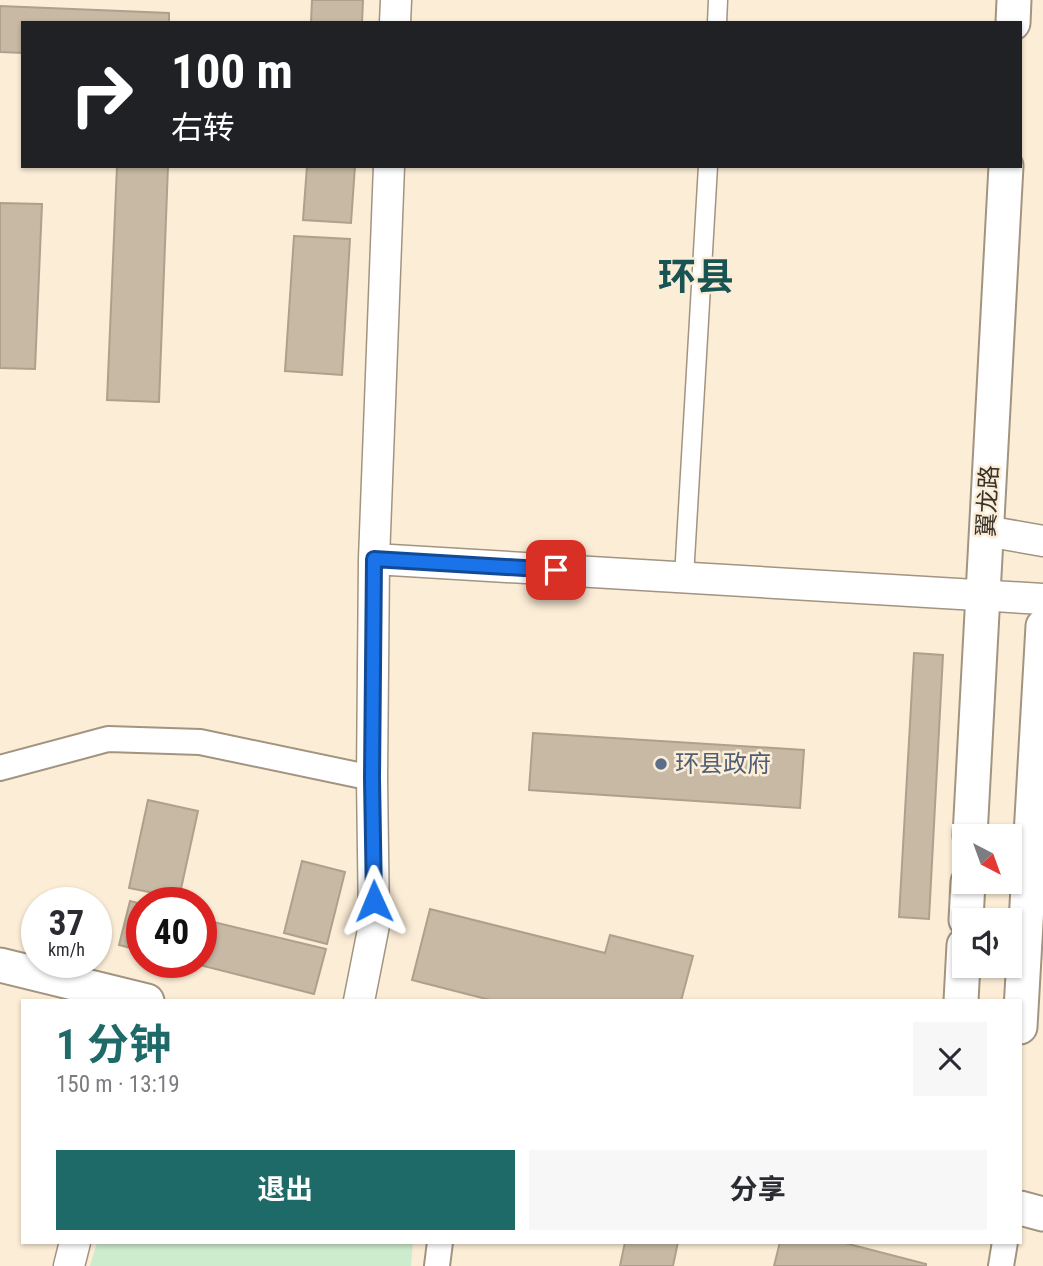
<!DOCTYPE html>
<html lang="zh">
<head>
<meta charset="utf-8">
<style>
	body { margin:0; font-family:"Roboto Condensed","Noto Sans SC",sans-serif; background:#f7f7f7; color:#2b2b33; height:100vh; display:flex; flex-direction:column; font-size:26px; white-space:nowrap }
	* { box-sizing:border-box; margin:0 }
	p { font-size:23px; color:#7c7c81 }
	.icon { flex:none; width:38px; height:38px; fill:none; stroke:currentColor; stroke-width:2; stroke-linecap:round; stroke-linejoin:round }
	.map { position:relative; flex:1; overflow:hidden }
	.drawer { position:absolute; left:21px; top:999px; width:1001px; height:245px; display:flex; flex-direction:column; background:#fff; border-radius:0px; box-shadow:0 2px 5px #0004 }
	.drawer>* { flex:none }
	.top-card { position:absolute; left:21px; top:21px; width:1001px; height:147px; border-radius:0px; box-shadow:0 2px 5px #0004; background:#202124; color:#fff; overflow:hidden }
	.needle { width:46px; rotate:139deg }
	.fabs { position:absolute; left:952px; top:824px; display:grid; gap:14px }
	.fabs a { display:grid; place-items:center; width:70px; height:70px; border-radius:0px; background:#fff; box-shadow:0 2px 5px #0004; font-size:35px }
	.speed { position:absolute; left:21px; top:887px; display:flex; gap:14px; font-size:35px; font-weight:700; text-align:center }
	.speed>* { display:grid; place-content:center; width:91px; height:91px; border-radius:50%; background:#fff; box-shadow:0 2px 5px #0004; line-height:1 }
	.speed small { font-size:18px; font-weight:400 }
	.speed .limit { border:10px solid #d22; background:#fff; color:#111 }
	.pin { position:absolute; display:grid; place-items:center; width:60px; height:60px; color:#fff; margin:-30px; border-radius:14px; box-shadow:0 4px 10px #0006 }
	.me { position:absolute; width:77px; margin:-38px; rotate:359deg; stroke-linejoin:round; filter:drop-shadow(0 0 5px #0008) }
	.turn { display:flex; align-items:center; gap:24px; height:147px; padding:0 35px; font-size:32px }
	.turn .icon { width:91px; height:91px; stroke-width:2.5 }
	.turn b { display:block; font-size:49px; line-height:60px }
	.round { display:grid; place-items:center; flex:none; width:74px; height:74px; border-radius:0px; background:#f7f7f7 }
	.summary { display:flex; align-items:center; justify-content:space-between; height:119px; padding:0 35px }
	h1 { font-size:42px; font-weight:700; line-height:52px; color:#1e6a68 }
	.action { display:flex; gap:14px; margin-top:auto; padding:14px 35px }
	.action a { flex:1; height:80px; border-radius:0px; background:#1e6a68; color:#fff; font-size:28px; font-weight:700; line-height:80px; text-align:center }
	.action a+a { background:#f7f7f7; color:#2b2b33 }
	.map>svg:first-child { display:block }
	.green { fill:#cdebcd }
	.building { fill:#c7b9a4; stroke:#aea08c; stroke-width:2 }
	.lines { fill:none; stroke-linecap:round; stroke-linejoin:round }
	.pedestrian-casing { stroke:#a29480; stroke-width:21 }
	.minor-casing { stroke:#a29480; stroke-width:28 }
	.tertiary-casing { stroke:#a29480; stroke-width:33 }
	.secondary-casing { stroke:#a29480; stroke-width:37 }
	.pedestrian { stroke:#fff; stroke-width:18 }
	.minor { stroke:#fff; stroke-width:24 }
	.tertiary { stroke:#fff; stroke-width:30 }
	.secondary { stroke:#fff; stroke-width:33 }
	.route-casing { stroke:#114b97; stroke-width:18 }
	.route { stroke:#1a73e8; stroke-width:12 }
	.service-dot { fill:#5c6f8a; stroke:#fcedd7; stroke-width:2.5 }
	.labels { text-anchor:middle; stroke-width:5; stroke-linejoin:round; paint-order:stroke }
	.street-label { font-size:24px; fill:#38332a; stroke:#fcedd7 }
	.service-label { font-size:24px; fill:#4e5e75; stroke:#fcedd7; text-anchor:start }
	.town-label { font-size:38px; font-weight:bold; fill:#185453; stroke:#fcedd7 }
</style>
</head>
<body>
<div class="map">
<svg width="1043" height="1266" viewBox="0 0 1043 1266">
	<rect width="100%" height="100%" fill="#fcedd7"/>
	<path class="green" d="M97,1243V1242L413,1243L411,1266H90Z"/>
	<path class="building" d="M312,0H363L362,23H311Z
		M0,6L169,13V23H23V53L0,52Z
		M117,166H168L159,402L107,400Z
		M307,166H355L351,223L303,220Z
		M0,203L42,204L35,369L0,368Z
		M294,236L350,239L342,375L285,371Z
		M914,653L943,655L929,919L899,917Z
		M533,733L804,750L800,808L529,790Z
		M148,800L198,811L179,898L129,888Z
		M302,861L345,872L327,944L284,933Z
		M130,901L142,904V951L119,945Z
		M430,909L605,953L610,935L693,956L681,1001H494L412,980Z
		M201,919L326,949L314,994L188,962H201Z
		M625,1242H678L673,1266H620Z
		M780,1242H841L926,1264V1266H774Z"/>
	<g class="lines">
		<g class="pedestrian-casing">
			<path id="pedestrian" d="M717,23L718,0
				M684,577L708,166"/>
		</g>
		<g class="minor-casing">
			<path id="minor" d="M0,768L108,739L200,742L372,778
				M437,1266L440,1242
				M1001,1266L1005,1242"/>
		</g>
		<g class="tertiary-casing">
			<path id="tertiary" d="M395,23L396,0
				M986,531L1043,541
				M374,559L1043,599
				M359,1001L374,925L372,778L374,559L389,166
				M69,1266L75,1242"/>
		</g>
		<g class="secondary-casing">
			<path id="secondary" d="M1013,23L1014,0
				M970,836L1006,166
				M966,920L968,882
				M0,965L147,1001
				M961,1001L964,945
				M1020,1027L1043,626
				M1020,1208L1043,1214"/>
		</g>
		<use href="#pedestrian" class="pedestrian"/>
		<use href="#minor" class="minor"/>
		<use href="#tertiary" class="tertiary"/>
		<use href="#secondary" class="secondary"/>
	</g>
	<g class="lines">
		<g class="route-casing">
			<path id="route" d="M374,901L372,778L374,559L556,570"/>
		</g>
		<use href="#route" class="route"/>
	</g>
	<circle class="service-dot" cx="661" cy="764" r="7"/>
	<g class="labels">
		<g class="street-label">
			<text transform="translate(988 501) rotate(-87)" y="8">翼龙路</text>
		</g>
		<g class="service-label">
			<text x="675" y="772">环县政府</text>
		</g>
		<g class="town-label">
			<text x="696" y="290">环县</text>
		</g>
	</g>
</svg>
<div class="fabs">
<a><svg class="needle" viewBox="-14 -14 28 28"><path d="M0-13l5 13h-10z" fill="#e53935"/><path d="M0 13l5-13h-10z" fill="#7c7c81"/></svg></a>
<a><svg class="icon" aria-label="sound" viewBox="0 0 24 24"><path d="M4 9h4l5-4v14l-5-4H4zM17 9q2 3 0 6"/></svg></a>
</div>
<div class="speed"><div>37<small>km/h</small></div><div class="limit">40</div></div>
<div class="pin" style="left:556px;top:570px;background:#d93025"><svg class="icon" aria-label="arrive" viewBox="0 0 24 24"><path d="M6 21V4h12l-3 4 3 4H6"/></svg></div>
<svg class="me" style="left:374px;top:901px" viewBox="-20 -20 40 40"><path d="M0-17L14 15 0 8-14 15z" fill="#1a73e8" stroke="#fff" stroke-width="4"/></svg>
<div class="top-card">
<div class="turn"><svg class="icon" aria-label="right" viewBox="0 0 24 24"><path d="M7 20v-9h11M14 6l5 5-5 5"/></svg><div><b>100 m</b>右转</div></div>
</div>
<section class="drawer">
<div class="summary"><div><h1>1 分钟</h1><p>150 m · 13:19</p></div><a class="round"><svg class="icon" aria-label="close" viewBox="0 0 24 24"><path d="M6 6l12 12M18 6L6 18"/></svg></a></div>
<div class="action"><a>退出</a><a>分享</a></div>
</section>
</div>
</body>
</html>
